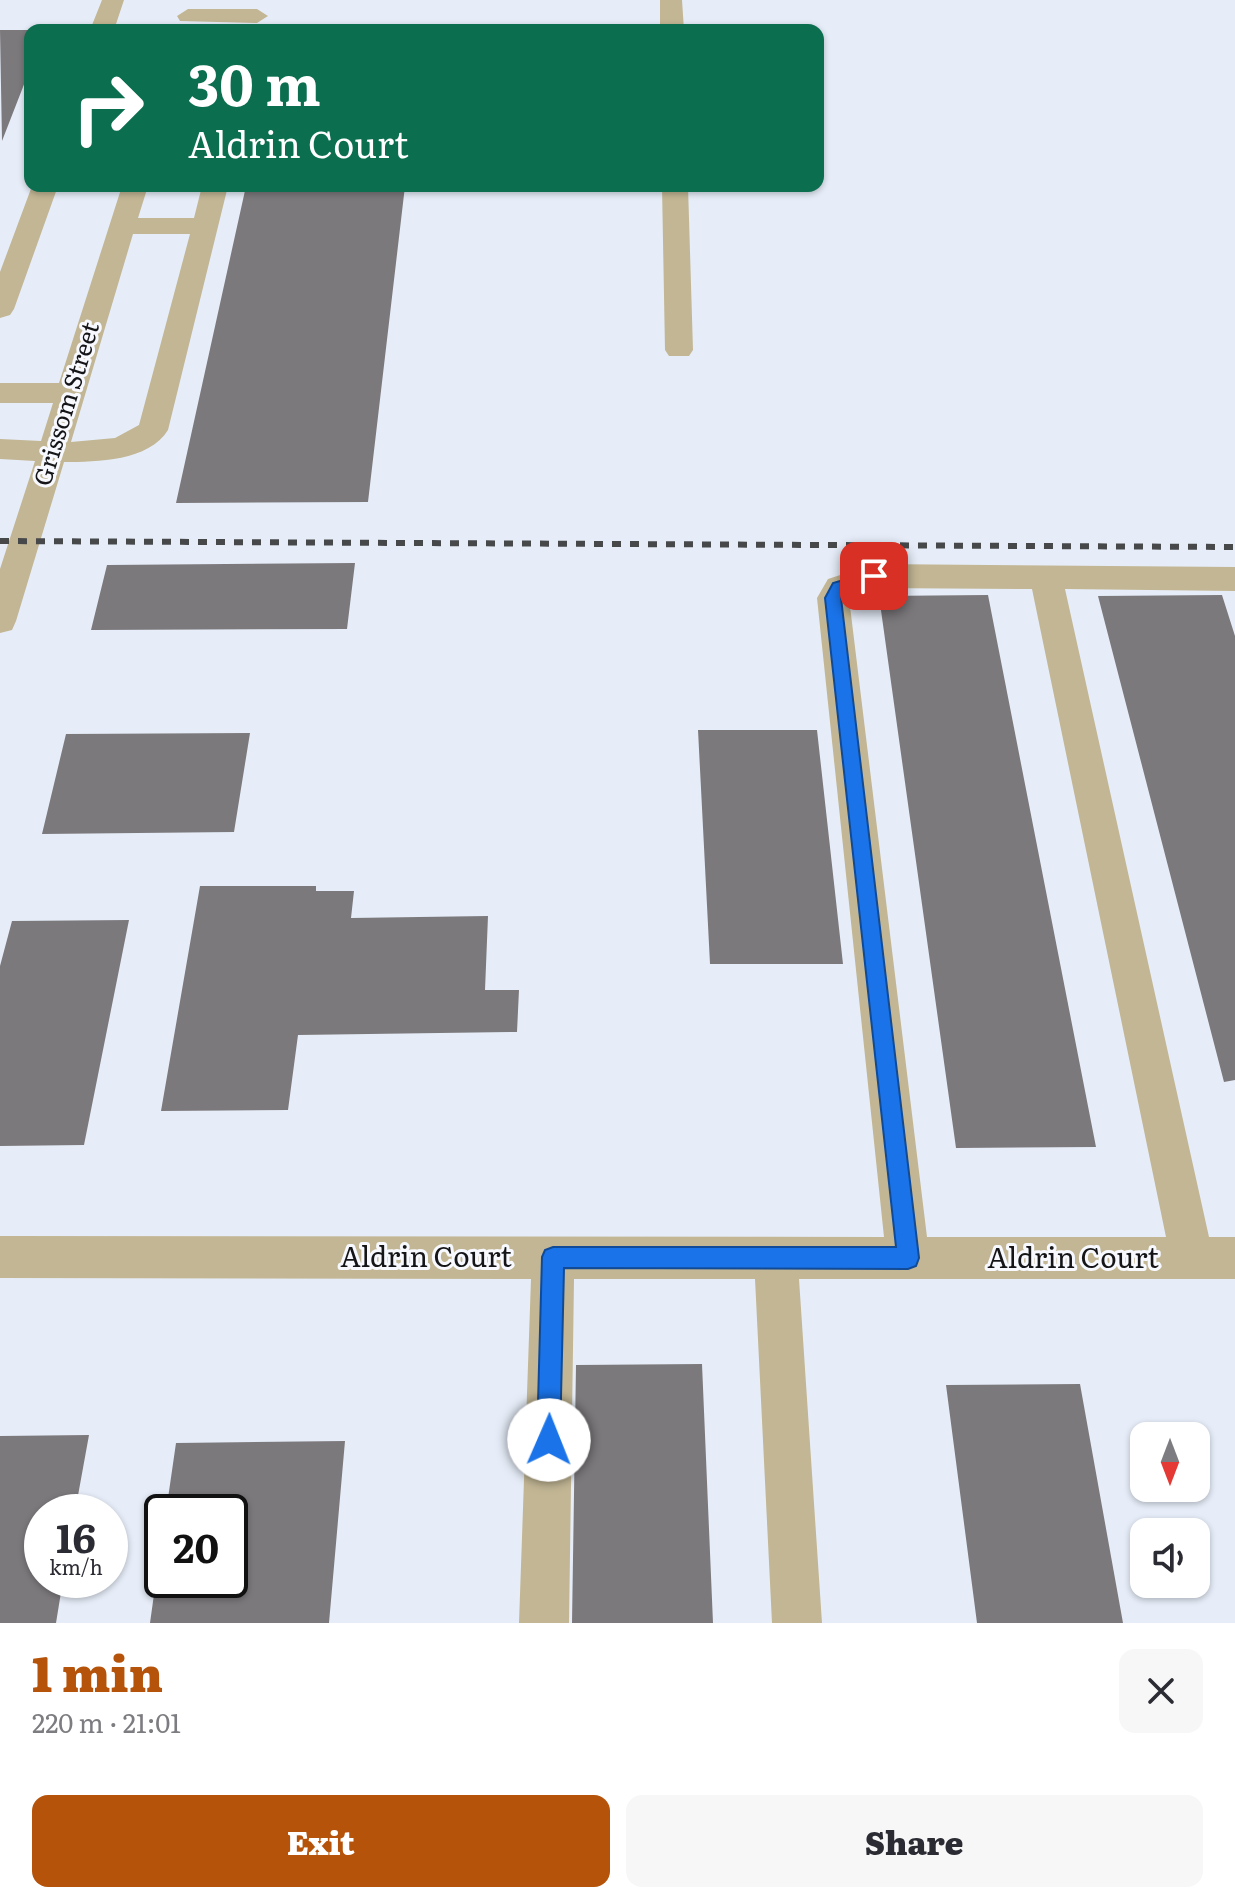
<!DOCTYPE html>
<html lang="en">
<head>
<meta charset="utf-8">
<style>
	body { margin:0; font-family:Literata,serif; background:#f7f7f7; color:#2b2b33; height:100vh; display:flex; flex-direction:column; font-size:30px; white-space:nowrap }
	* { box-sizing:border-box; margin:0 }
	p { font-size:26px; color:#7c7c81 }
	.icon { flex:none; width:44px; height:44px; fill:none; stroke:currentColor; stroke-width:2; stroke-linecap:round; stroke-linejoin:round }
	.map { position:relative; height:1623px; overflow:hidden }
	.panel { display:flex; flex-direction:column; background:#fff; flex:1 }
	.panel>* { flex:none }
	.hud { position:absolute; left:24px; top:24px; width:800px; height:168px; border-radius:16px; box-shadow:0 2px 6px #0004; background:#0b6e4f; color:#fff; overflow:hidden }
	.needle { width:52px; rotate:180deg }
	.controls { position:absolute; left:1130px; top:1422px; display:grid; gap:16px }
	.controls a { display:grid; place-items:center; width:80px; height:80px; border-radius:16px; background:#fff; box-shadow:0 2px 6px #0004; font-size:40px }
	.speed { position:absolute; left:24px; top:1494px; display:flex; gap:16px; font-size:40px; font-weight:700; text-align:center }
	.speed>* { display:grid; place-content:center; width:104px; height:104px; border-radius:50%; background:#fff; box-shadow:0 2px 6px #0004; line-height:1 }
	.speed small { font-size:20px; font-weight:400 }
	.speed .limit { border:4px solid #111; border-radius:12px; background:#fff; color:#111 }
	.pin { position:absolute; display:grid; place-items:center; width:68px; height:68px; color:#fff; margin:-34px; border-radius:16px; box-shadow:0 4px 12px #0006 }
	.me { position:absolute; width:88px; margin:-44px; rotate:1deg; stroke-linejoin:round; filter:drop-shadow(0 0 6px #0008) }
	.turn { display:flex; align-items:center; gap:28px; height:168px; padding:0 32px; font-size:36px }
	.turn .icon { width:104px; height:104px; stroke-width:2.5 }
	.turn b { display:block; font-size:56px; line-height:68px }
	.round { display:grid; place-items:center; flex:none; width:84px; height:84px; border-radius:16px; background:#f7f7f7 }
	.overview { display:flex; align-items:center; justify-content:space-between; height:136px; padding:0 32px }
	h1 { font-size:48px; font-weight:800; line-height:60px; color:#b45309 }
	.action { display:flex; gap:16px; margin-top:auto; padding:16px 32px }
	.action a { flex:1; height:92px; border-radius:16px; background:#b45309; color:#fff; font-size:32px; font-weight:800; line-height:92px; text-align:center }
	.action a+a { background:#f7f7f7; color:#2b2b33 }
	.map>svg:first-child { display:block }
	.built { fill:#e6edf8; fill-rule:evenodd }
	.building { fill:#7c797c }
	.lines { fill:none; stroke-linecap:round; stroke-linejoin:round }
	.minor { fill:#c2b694; fill-rule:evenodd }
	.rail { stroke:#47484a; stroke-width:6; stroke-dasharray:9 9; stroke-linecap:butt }
	.route { fill:#1a73e8; stroke:#114b97; stroke-width:2 }
	.labels { text-anchor:middle; stroke-width:6; stroke-linejoin:round; paint-order:stroke }
	.street-label { font-size:24px; fill:#151517; stroke:#f7f9fe }
	.near-street-label { font-size:28px; fill:#151517; stroke:#f7f9fe }
</style>
</head>
<body>
<div class="map">
<svg width="1235" height="1623" viewBox="0 0 1235 1623">
	<rect width="100%" height="100%" fill="#f7f9fe"/>
	<path class="built" d="M0,0H1235V1623H0ZM30,30H818V186H30ZM1144,1436H1196V1488H1144ZM42,1512H110V1580H42ZM162,1512H230V1580H162ZM1144,1532H1196V1584H1144Z"/>
	<path class="building" d="M0,30H30V69L2,141Z
		M246,186H405L368,502L176,503Z
		M355,563L347,629L91,630L107,565Z
		M988,595L1096,1147L956,1148L879,596Z
		M1222,595L1235,636V1080L1224,1082L1098,596Z
		M698,730H817L843,964H710Z
		M250,733L234,832L42,834L66,734Z
		M200,886H316V891H354L351,918L488,916L485,990H519L517,1032L298,1035L288,1110L161,1111Z
		M129,920L84,1145L0,1146V966L12,921Z
		M702,1364L713,1623H572L576,1365Z
		M1080,1384L1123,1623H977L946,1385Z
		M89,1435L75,1512H42V1580H63L56,1623H0V1436Z
		M345,1441L329,1623H150L156,1580H230V1512H166L176,1443Z"/>
	<g class="lines">
		<path class="minor" d="M102,0H124L114,30H90Z
			M660,0H682L684,30H660Z
			M188,9H257L268,16L257,23L180,21L177,16Z
			M32,186H58L14,309L10,315L0,318V272Z
			M122,186H148L138,218H194L202,186H228L168,430C149,461 97,462 64,462L16,621L12,630L0,633V569L35,461L0,459V439L41,441L53,403H0V383H59ZM133,234H190L139,425L115,438L71,442Z
			M662,186H688L693,350L689,356H669L665,350Z
			M874,564L1235,567V591L1065,589L1209,1237H1235V1279H799L822,1623H772L755,1279H574L569,1623H519L531,1279L0,1278V1236L884,1237L817,598L828,579ZM875,588L1032,589L1166,1237H927L849,598Z"/>
		<path class="rail" d="M0,541L1235,547"/>
	</g>
	<path class="route" d="M874,571L882,576L880,581L845,591L841,598L919,1258L916,1266L908,1269L564,1268L560,1440L557,1448L549,1452L540,1448L537,1440L542,1257L545,1250L553,1247H896L825,598L833,583Z"/>
	<g class="labels">
		<g class="street-label">
			<text transform="translate(67 404) rotate(-73)" y="8">Grissom Street</text>
		</g>
		<g class="near-street-label">
			<text x="426" y="1267">Aldrin Court</text>
			<text x="1073" y="1268">Aldrin Court</text>
		</g>
	</g>
</svg>
<div class="controls">
<a><svg class="needle" viewBox="-14 -14 28 28"><path d="M0-13l5 13h-10z" fill="#e53935"/><path d="M0 13l5-13h-10z" fill="#7c7c81"/></svg></a>
<a><svg class="icon" aria-label="sound" viewBox="0 0 24 24"><path d="M4 9h4l5-4v14l-5-4H4zM17 9q2 3 0 6"/></svg></a>
</div>
<div class="speed"><div>16<small>km/h</small></div><div class="limit">20</div></div>
<div class="pin" style="left:874px;top:576px;background:#d93025"><svg class="icon" aria-label="arrive" viewBox="0 0 24 24"><path d="M6 21V4h12l-3 4 3 4H6"/></svg></div>
<svg class="me" style="left:549px;top:1440px" viewBox="-20 -20 40 40"><circle r="19" fill="#fff"/><path d="M0-13L10 11 0 6-10 11z" fill="#1a73e8"/></svg>
<div class="hud">
<div class="turn"><svg class="icon" aria-label="right" viewBox="0 0 24 24"><path d="M7 20v-9h11M14 6l5 5-5 5"/></svg><div><b>30 m</b>Aldrin Court</div></div>
</div>
</div>
<section class="panel">
<div class="overview"><div><h1>1 min</h1><p>220 m · 21:01</p></div><a class="round"><svg class="icon" aria-label="close" viewBox="0 0 24 24"><path d="M6 6l12 12M18 6L6 18"/></svg></a></div>
<div class="action"><a>Exit</a><a>Share</a></div>
</section>
</body>
</html>
